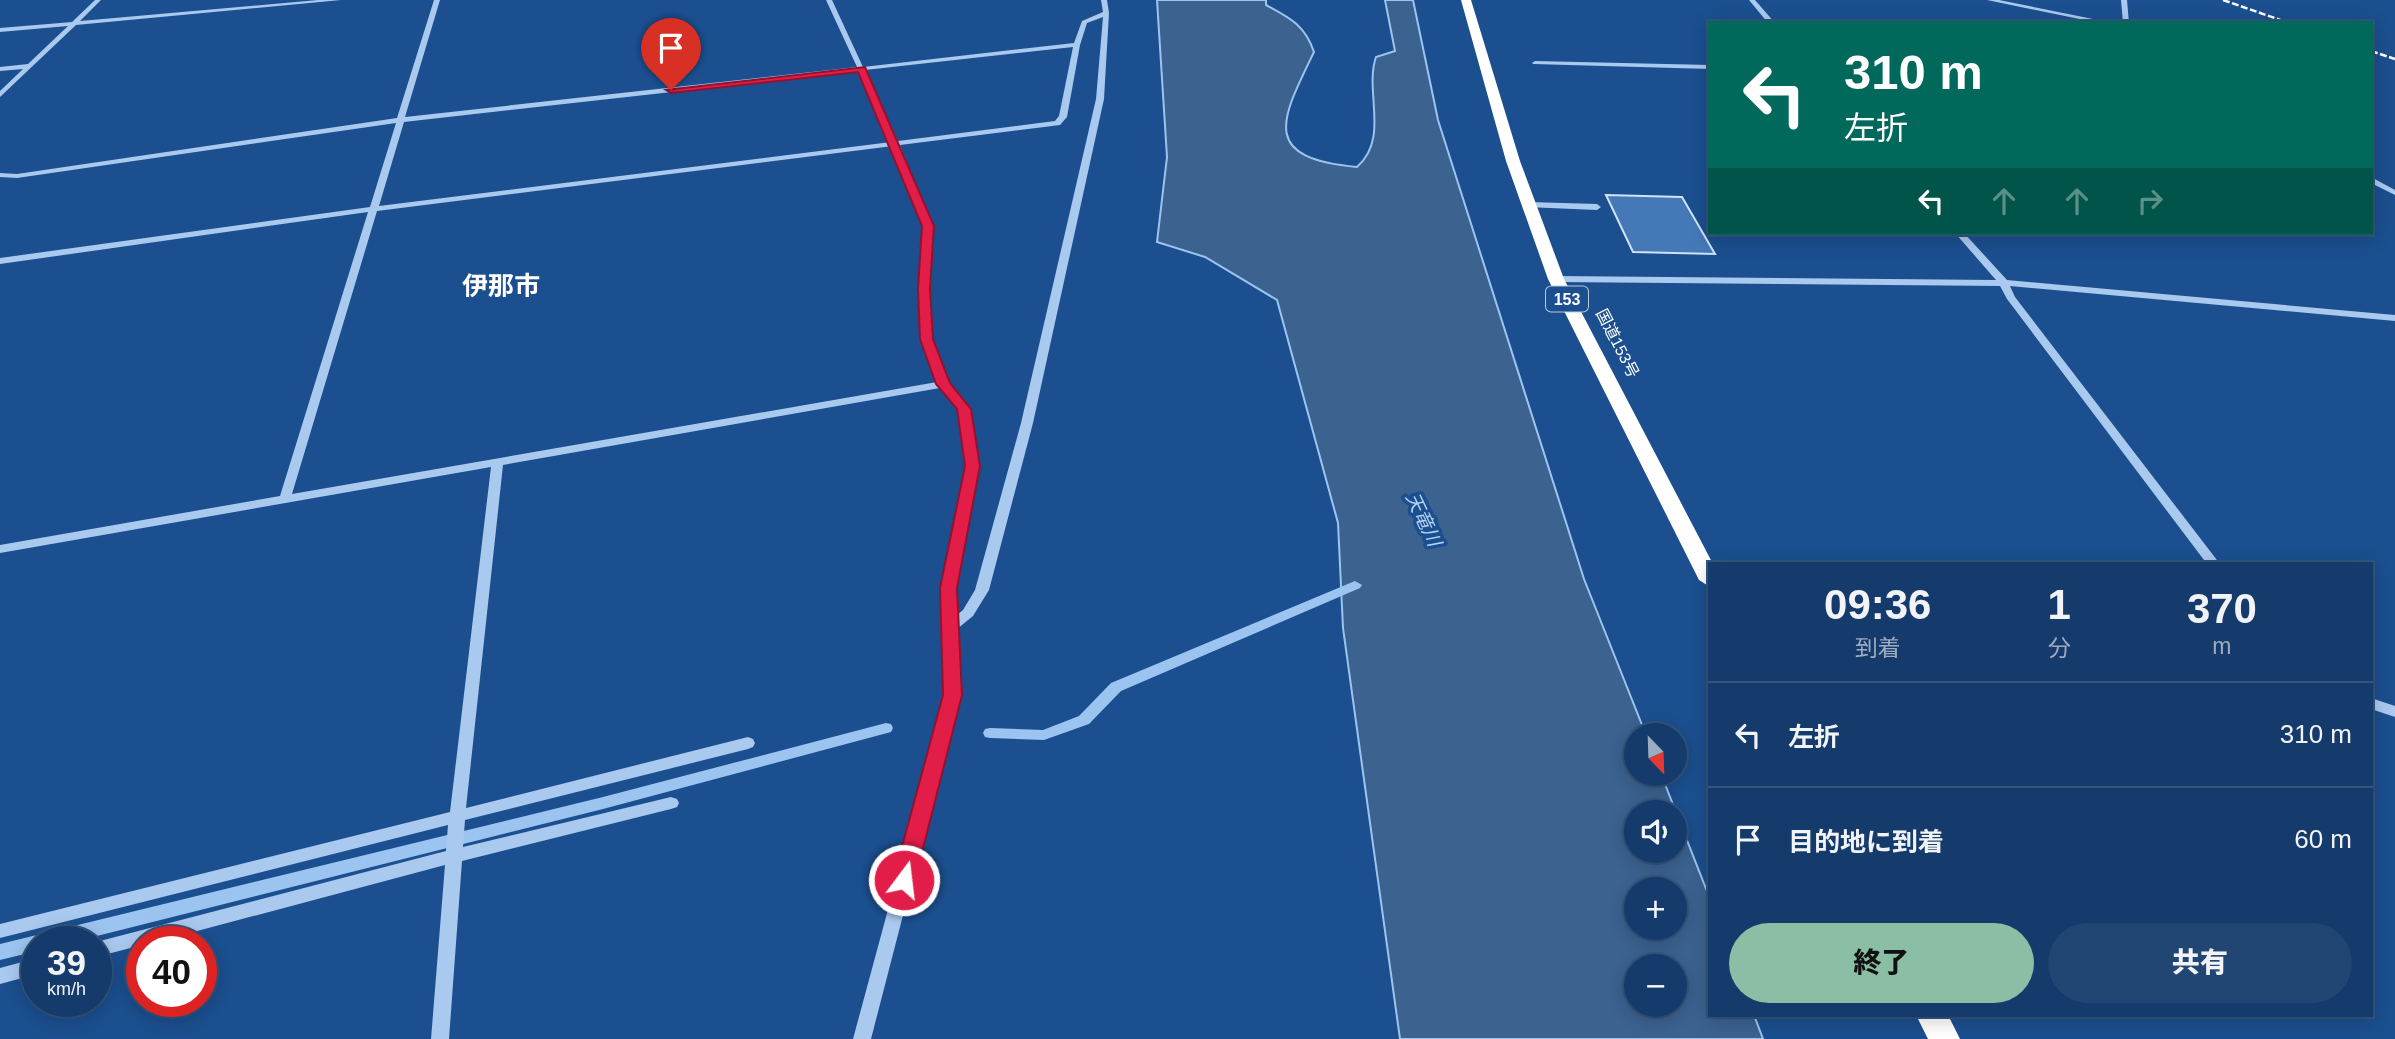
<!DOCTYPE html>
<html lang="ja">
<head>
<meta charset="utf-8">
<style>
	body { margin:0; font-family:Helvetica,"Noto Sans JP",sans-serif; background:#214673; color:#f1f3f6; height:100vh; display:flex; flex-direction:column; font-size:26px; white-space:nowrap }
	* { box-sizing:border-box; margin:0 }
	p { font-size:23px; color:#9dadc1 }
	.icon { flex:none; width:38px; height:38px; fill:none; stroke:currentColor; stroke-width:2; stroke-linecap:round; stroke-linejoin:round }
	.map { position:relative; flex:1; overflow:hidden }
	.sheet { position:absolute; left:1708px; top:562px; width:665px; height:455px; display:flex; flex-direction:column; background:#143b6b; border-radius:0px; box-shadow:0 4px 18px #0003,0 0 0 2px #33557e }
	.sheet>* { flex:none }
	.top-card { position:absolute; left:1708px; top:21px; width:665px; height:214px; border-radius:0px; box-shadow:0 4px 18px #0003,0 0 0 2px #33557e; background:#00695c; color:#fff; overflow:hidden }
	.needle { width:46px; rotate:157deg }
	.fabs { position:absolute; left:1624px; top:723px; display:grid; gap:14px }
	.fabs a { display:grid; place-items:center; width:63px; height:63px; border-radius:50%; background:#143b6b; box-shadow:0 4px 18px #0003,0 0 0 2px #33557e; font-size:35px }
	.speed { position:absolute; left:21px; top:926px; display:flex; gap:14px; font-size:35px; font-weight:700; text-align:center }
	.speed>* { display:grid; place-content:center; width:91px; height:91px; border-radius:50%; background:#143b6b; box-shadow:0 4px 18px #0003,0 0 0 2px #33557e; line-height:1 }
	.speed small { font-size:18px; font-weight:400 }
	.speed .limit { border:10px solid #d22; background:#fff; color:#111 }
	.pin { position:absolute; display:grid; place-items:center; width:60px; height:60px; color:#fff; margin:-72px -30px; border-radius:50% 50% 50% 0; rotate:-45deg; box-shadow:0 0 7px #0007 }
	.pin .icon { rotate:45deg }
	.me { position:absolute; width:77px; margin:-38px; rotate:15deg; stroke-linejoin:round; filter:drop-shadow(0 0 5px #0008) }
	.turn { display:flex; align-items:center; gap:24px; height:147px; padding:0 21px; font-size:32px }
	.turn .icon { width:91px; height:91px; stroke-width:2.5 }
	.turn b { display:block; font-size:49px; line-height:60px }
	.lanes { display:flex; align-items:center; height:66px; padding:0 21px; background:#0003; justify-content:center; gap:35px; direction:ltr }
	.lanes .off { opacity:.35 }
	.eta { display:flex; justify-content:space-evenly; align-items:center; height:119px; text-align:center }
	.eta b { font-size:42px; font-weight:800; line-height:49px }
	.primary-button { display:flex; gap:14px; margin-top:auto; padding:14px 21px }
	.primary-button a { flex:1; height:80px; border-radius:42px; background:#8abfa5; color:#111; font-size:28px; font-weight:800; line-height:80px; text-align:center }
	.primary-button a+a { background:#214673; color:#f1f3f6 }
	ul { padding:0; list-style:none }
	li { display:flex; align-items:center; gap:21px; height:105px; padding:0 21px; border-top:2px solid #33557e }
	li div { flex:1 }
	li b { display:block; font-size:26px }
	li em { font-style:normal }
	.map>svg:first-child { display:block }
	.water { fill:#3c6290; stroke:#9cc4f0; stroke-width:2; fill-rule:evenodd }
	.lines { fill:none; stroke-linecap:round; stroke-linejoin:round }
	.stream { fill:#9cc4f0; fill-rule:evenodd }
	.building { fill:#4478b7; stroke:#cfe3fa; stroke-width:2 }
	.minor { fill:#a9c9ee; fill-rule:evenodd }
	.highway { fill:#fff; fill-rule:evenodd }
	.rail { stroke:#fff; stroke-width:2.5; stroke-dasharray:7 2.5; stroke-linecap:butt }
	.route { fill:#e11d48; stroke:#92132f; stroke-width:2 }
	.labels { text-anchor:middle; stroke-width:7; stroke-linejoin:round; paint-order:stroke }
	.shield { fill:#1b4f8f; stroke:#bbcadd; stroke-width:2 }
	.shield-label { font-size:16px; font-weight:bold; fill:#fff }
	.far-street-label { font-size:16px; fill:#fff; stroke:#1b4f8f }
	.water-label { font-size:19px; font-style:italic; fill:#b5d3f5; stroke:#1b4f8f }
	.far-town-label { font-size:26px; font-weight:bold; fill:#fff; stroke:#1b4f8f }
</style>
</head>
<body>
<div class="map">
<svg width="2395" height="1039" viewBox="0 0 2395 1039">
	<rect width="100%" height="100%" fill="#1b4f8f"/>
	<path class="water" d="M1157,0H1266V5C1290,18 1305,25 1314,52C1281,120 1259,158 1357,167C1390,138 1364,91 1376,57L1395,51L1385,0H1413L1438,120L1584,579L1646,735H1636V774H1661L1710,899V1015H1754L1763,1039H1400L1343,628L1338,523L1277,300L1205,257L1157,242L1167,157ZM1636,812H1675V850H1636ZM1636,889H1675V928H1636ZM1675,966V1004H1636V966Z"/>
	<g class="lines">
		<path class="stream" d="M1355,581L1362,585L1360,588L1121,691L1089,724L1044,740L990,738L985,737L983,733L985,729L990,728L1043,730L1079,716L1111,683Z
			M886,723L891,724L893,728L891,732L603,809L73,942H37V951L0,960V944L603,797Z"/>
	</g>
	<path class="building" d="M1606,195L1682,197L1715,254L1633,252Z"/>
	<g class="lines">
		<path class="minor" d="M95,0H101L80,21L318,0H341L76,25L0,97V91L23,69L0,71V67L28,64L68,26L0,32V28L72,22Z
			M434,0H440L405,117L857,67L826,0H832L863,67L1074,43L1082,21L1103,12L1101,0H1107L1109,13L1104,99L1033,423L989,590L973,616L957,629L960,695L871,1039H853L946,695L943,632L941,629L943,626L941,588L967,466L959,409L940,388L503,465L466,808L748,737L753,739L755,743L753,747L748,749L465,820L463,847L671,797L677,799L679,803L677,807L671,809L462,861L449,1039H431L445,865L156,942H142V945L96,957V942L446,851L448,825L0,938V924L450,812L491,467L0,553V545L280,496L368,212L0,264V258L370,207L396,123L17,178L0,177V173L17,174L397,118ZM1103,17L1096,99L1021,423L975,590L963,610L956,616L955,588L979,466L969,409L948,383L931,339L929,289L932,226L900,145L1060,125L1067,117L1080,45L1087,23ZM1073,47L1059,116L1055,121L898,141L865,70ZM859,71L891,142L379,206L404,122ZM893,146L924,226L919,289L921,339L937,382L292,494L377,211Z
			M1749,0H1755L1775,23H1768Z
			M1987,0H1999L2113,23H2099Z
			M2121,0H2127L2129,23H2123Z
			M1535,61L1710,65V69L1533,64L1532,63Z
			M2371,177L2395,190V195L2371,183Z
			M1529,202L1597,204L1601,207L1597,210L1526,207V203Z
			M1955,233H1964L2007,280L2395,315V321L2010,286L2015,297L2220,564H2207L2007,299L2000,286L1556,282L1551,279L1556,276L1996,280Z
			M2371,698L2395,706V717L2371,709Z
			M37,958V974L0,984V968Z"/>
		<path class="highway" d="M1461,0H1471L1520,161L1564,279L1713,564H1710V587L1699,580L1548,279L1506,161Z
			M1916,1015H1948L1960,1039H1928Z"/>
		<path class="rail" d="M2223,0L2289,23
			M2371,51L2395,59"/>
	</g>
	<path class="route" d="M865,67L934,226L930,289L933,339L950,383L971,409L980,466L957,588L962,695L915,880L912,886L904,889L896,886L893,880L943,695L940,588L965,466L957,409L936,384L920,339L918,289L922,226L858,72L671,93L666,90Z"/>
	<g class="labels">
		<rect class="shield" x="1546" y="286.5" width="42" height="25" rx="5"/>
		<g class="shield-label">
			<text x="1567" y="305">153</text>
		</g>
		<g class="far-street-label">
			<text transform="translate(1618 343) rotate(63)" y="6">国道153号</text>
		</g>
		<g class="water-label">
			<text transform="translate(1424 519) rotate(65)" y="7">天竜川</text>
		</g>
		<g class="far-town-label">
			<text x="501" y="295">伊那市</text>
		</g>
	</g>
</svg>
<div class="fabs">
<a><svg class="needle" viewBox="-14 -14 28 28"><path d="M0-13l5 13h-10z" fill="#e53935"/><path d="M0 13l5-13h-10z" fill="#9dadc1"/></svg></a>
<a><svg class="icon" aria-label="sound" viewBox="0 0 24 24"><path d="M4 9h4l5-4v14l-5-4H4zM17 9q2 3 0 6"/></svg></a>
<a>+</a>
<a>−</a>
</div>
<div class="speed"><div>39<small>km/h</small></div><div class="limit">40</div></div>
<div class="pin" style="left:671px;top:90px;background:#d93025"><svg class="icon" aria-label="arrive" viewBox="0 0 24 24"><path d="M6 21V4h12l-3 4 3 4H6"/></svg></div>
<svg class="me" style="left:904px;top:880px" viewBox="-20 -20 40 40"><circle r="17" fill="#e11d48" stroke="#fff" stroke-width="3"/><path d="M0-11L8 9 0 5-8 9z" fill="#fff"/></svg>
<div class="top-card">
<div class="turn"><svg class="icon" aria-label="left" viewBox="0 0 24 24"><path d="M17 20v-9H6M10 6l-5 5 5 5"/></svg><div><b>310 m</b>左折</div></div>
<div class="lanes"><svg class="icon" aria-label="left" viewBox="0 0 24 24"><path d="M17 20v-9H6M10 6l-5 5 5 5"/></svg><svg class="icon off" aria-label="ahead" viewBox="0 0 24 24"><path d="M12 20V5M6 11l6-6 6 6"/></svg><svg class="icon off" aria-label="ahead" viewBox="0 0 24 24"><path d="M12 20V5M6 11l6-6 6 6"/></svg><svg class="icon off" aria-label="right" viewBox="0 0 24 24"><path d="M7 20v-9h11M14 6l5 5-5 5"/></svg></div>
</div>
<section class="sheet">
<div class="eta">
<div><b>09:36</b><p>到着</p></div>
<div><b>1</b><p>分</p></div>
<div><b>370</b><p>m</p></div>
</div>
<ul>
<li><svg class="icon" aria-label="left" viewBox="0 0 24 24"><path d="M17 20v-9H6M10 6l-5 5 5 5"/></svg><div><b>左折</b></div><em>310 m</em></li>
<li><svg class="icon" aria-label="arrive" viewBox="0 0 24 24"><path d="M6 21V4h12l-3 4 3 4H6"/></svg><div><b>目的地に到着</b></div><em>60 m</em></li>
</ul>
<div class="primary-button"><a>終了</a><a>共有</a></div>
</section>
</div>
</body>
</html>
